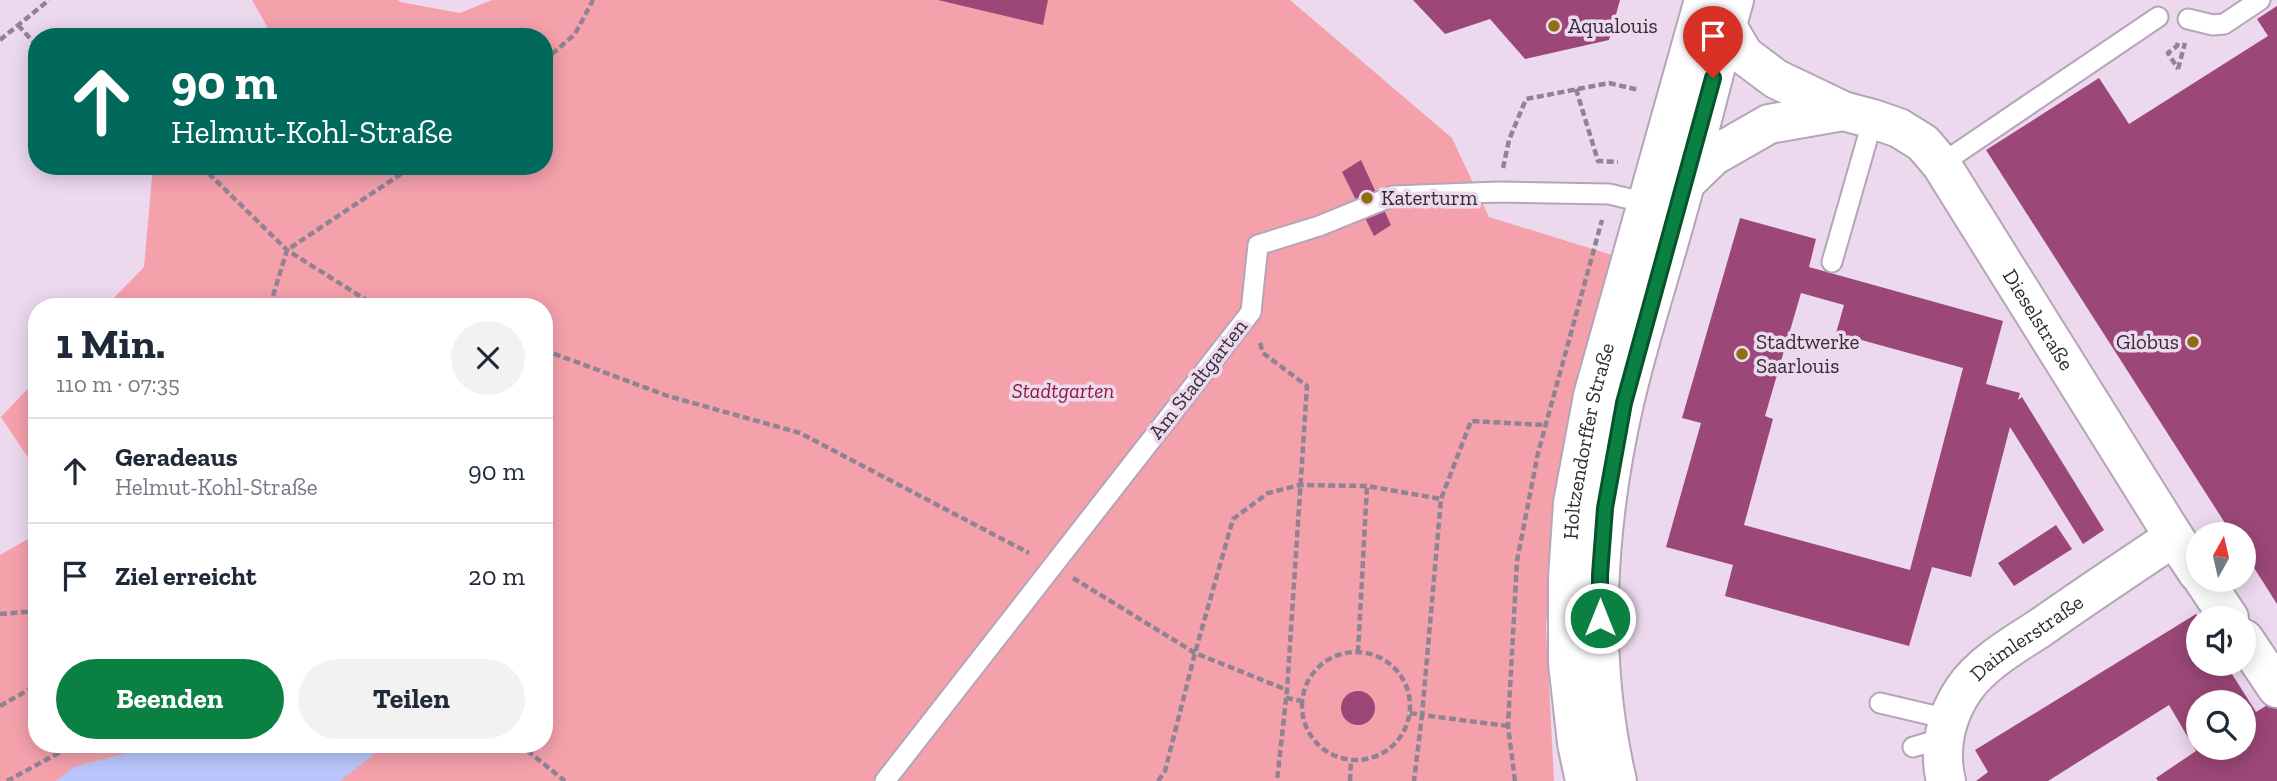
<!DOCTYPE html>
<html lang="de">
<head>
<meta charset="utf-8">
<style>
	body { margin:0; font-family:"Zilla Slab",serif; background:#f2f2f3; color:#1f2937; height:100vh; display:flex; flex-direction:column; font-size:26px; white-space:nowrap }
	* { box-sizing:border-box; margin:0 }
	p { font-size:23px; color:#747a83 }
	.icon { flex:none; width:38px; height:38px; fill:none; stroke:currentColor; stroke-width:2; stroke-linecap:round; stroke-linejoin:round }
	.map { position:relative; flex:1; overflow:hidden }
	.drawer { position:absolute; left:28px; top:298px; width:525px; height:455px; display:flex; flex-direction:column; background:#fff; border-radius:28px; box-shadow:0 4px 18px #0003 }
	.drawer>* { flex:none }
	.hud { position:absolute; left:28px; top:28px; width:525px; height:147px; border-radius:28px; box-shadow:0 4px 18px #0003; background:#00695c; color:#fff; overflow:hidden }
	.needle { width:46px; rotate:8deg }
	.fabs { position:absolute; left:2186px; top:522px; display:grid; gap:14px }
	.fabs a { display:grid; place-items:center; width:70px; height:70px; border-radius:50%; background:#fff; box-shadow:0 4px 18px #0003; font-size:35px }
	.pin { position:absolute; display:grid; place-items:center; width:60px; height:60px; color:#fff; margin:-72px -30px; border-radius:50% 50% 50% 0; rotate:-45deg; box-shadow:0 0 7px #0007 }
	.pin .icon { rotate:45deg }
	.me { position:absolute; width:77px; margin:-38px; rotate:0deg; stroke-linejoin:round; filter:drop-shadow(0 0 5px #0008) }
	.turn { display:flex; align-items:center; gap:24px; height:147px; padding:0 28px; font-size:32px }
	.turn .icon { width:91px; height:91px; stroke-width:2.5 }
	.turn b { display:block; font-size:49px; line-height:60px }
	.round { display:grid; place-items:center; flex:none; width:74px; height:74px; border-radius:37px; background:#f2f2f3 }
	.headline { display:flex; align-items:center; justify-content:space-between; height:119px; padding:0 28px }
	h1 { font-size:42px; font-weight:700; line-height:52px }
	.primary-button { display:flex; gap:14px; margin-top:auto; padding:14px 28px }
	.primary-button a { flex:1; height:80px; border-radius:42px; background:#0b8043; color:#fff; font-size:28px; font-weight:700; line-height:80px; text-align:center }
	.primary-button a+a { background:#f2f2f3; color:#1f2937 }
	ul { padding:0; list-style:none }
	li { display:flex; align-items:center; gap:21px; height:105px; padding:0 28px; border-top:2px solid #e0e1e3 }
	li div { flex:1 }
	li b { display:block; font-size:26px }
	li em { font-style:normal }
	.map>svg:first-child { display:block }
	.green { fill:#f5a1ac }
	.water { fill:#bac6fb }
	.building { fill:#9b4777; fill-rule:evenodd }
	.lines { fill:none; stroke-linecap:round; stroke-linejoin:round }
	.lane-casing { stroke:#b6a4b8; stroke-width:23 }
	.street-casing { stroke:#b6a4b8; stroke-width:42 }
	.secondary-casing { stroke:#b6a4b8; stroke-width:42 }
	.path { stroke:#908392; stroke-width:4.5; stroke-dasharray:7 3.5; stroke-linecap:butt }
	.lane { stroke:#fff; stroke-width:19 }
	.street { stroke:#fff; stroke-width:38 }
	.secondary { stroke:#fff; stroke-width:38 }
	.route-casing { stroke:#07532c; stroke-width:18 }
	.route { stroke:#0b8043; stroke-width:12 }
	.poi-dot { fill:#906d12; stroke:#ecd9ee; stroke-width:2.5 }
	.labels { text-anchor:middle; stroke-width:7; stroke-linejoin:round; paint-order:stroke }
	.poi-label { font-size:21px; fill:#332c34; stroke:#ecd9ee; text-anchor:start }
	.street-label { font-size:21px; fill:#332c34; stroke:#ecd9ee }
	.park-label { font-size:21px; font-style:italic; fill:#92193a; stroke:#ecd9ee }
</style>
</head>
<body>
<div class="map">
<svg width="2277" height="781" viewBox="0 0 2277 781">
	<rect width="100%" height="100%" fill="#ecd9ee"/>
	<path class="green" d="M252,0H398L400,2L460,13L492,0H1290L1452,138L1489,217L1612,255L1561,475L1546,626L1554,781H0V555L37,534V744H544V306H106L144,267L153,166H544V37H273Z
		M37,379V471L1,417Z"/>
	<path class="water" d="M160,744H387L340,781H56L74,767Z"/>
	<path class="building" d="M938,0H1048L1043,25Z
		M1413,0H1620L1609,40L1525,59L1490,19L1445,34Z
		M2277,6V604L2244,552V534H2232L1986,150L2099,78L2129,124L2268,36L2257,19Z
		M1361,160L1391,225L1374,236L1342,172Z
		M1740,218L1816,239L1809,267L2003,321L1986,384L2020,393L2018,400L2022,397L2104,530L2083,544L2010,427L1971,577L1932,567L1909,646L1725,596L1733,565L1666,547L1701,423L1682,418ZM1801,293L1844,305L1836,333L1963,368L1910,570L1744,525L1773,419L1765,416Z
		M2056,525L2072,549L2014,586L1998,563Z
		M2196,614L2198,617V663H2225L2256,712L2277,699V781H2158L2156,778L2196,751L2169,705L2048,781H1976L1988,772L1975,750ZM2198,702H2244V747H2198Z
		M1341 708a17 17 0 1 1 34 0a17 17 0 1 1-34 0Z"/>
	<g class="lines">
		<g class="lane-casing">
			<path id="lane" d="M2188,19L2213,25L2224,24L2260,0
				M1941,164L2158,17
				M1832,262L1873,119
				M1880,703L1948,719
				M1913,747L1944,738
				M885,781L1251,312L1258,245L1319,226L1393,196L1498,192L1609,194L1647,203"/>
		</g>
		<g class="street-casing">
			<g id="street">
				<path id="s1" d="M1727,26L1744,55L1776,79L1843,111L1873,119L1899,128L1923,143L1941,164L2174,537L2198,573"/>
				<path d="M1686,182L1713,156L1769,124L1843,111"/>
				<path d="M2203,579L2229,618"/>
				<path d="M2244,639L2277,688"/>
				<path id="s2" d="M1946,781C1938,749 1946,715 1964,689C1982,663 2014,645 2040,628C2084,597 2129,567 2174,537"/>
			</g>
		</g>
		<g class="secondary-casing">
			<g id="secondary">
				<path id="s3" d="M1585,781L1577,743L1568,663V578L1573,503L1593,396L1704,0"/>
				<path d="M1617,781C1588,658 1596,526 1624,403C1638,342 1658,281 1675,220C1696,147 1713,73 1734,0"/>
			</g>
		</g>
		<path class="path" d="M18,25L37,46
			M0,40L49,0
			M2178,43L2177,46L2168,53L2178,69
			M544,61L575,34L593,0
			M2178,69L2185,43
			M1576,89L1598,161L1618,162
			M201,166L287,250L371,303L385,306
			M1503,168L1509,140L1526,99L1609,83L1639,90
			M270,306L287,250L413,166
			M1260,343L1263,353L1307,386L1287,690L1277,781
			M544,350L668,396L800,433L1029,553
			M1073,578L1195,653L1287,690
			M0,614L37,611
			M1358,652L1367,486
			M1302 706a54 54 0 1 1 108 0a54 54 0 1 1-108 0Z
			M1286,698L1302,701
			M0,706L37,685
			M1410,713L1422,715L1414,781
			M1508,726L1422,715L1441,499L1471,421L1545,425
			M519,744L565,781
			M7,781L75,744
			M1158,781L1165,771L1195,653L1233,519L1268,493L1300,485L1367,486L1441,499
			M1350,781L1351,760
			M1515,781L1508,726L1517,561L1538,453L1602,220"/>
		<use href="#lane" class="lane"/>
		<use href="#street" class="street"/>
		<use href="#secondary" class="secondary"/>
	</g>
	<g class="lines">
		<g class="route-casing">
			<path id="route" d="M1600,618V575L1605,508L1624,403L1713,78"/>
		</g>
		<use href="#route" class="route"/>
	</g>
	<g class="poi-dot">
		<circle cx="1554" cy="26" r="7"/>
		<circle cx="1367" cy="198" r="7"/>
		<circle cx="2193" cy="342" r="7"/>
		<circle cx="1742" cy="354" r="7"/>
	</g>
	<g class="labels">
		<g class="poi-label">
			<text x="1568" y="33">Aqualouis</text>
			<text x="1381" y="205">Katerturm</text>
			<text x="1756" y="349">Stadtwerke<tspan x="1756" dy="24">Saarlouis</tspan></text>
			<text x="2179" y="349" text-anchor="end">Globus</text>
		</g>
		<g class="street-label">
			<text dy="7" stroke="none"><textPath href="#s1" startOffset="446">Dieselstraße</textPath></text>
			<text transform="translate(1198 379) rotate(-52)" y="7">Am Stadtgarten</text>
			<text dy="7" stroke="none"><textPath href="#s3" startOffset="343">Holtzendorffer Straße</textPath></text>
			<text dy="7" stroke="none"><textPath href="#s2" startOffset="178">Daimlerstraße</textPath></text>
		</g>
		<g class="park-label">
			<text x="1063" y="398">Stadtgarten</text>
		</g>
	</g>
</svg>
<div class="fabs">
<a><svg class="needle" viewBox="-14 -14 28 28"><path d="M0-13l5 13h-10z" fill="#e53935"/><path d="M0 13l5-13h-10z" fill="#747a83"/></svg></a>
<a><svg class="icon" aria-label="sound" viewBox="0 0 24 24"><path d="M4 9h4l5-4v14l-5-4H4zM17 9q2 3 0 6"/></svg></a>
<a><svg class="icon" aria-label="search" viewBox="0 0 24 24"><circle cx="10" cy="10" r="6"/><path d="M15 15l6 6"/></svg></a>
</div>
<div class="pin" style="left:1713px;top:78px;background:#d93025"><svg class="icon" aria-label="arrive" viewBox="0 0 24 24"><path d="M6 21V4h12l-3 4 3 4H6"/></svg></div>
<svg class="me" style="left:1600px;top:618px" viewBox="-20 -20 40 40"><circle r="17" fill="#0b8043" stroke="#fff" stroke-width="3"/><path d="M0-11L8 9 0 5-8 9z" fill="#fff"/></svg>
<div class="hud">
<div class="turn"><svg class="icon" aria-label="ahead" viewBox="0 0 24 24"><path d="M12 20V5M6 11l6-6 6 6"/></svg><div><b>90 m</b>Helmut-Kohl-Straße</div></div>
</div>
<section class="drawer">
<div class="headline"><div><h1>1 Min.</h1><p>110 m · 07:35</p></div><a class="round"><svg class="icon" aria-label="close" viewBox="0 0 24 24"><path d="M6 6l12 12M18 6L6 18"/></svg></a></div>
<ul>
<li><svg class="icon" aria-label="ahead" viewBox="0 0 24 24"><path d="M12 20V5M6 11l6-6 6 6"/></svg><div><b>Geradeaus</b><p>Helmut-Kohl-Straße</p></div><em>90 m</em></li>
<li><svg class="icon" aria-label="arrive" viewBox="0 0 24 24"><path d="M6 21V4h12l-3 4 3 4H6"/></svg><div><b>Ziel erreicht</b></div><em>20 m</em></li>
</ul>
<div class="primary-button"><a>Beenden</a><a>Teilen</a></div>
</section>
</div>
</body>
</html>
